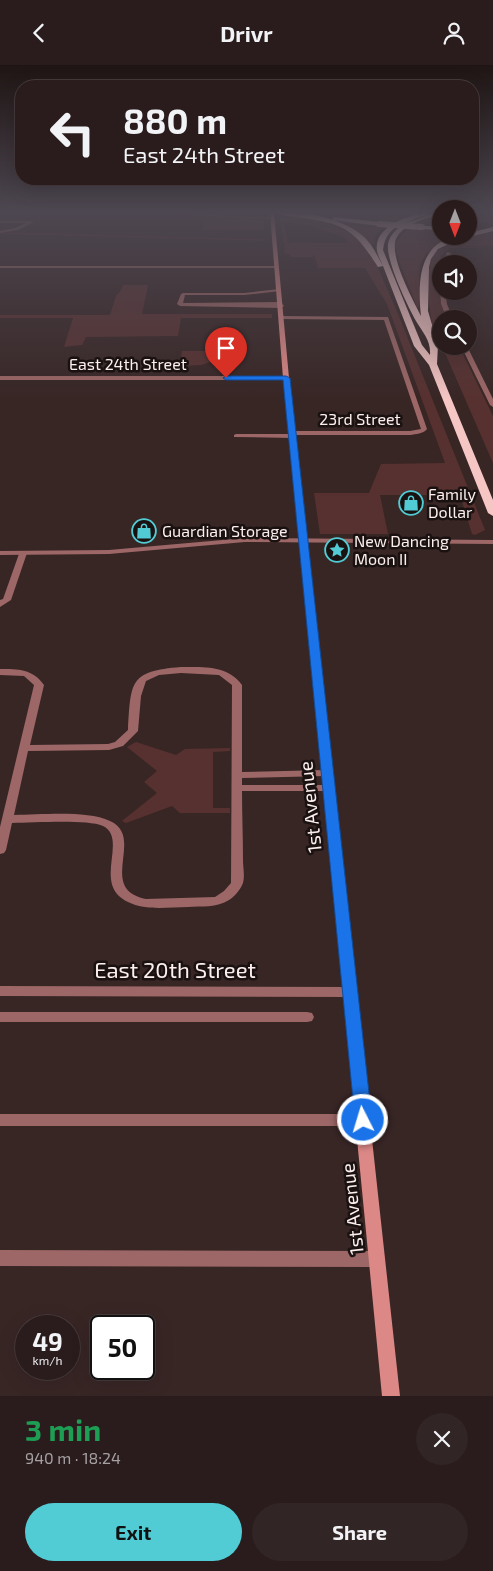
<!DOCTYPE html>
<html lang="en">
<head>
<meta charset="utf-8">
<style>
	body { margin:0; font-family:"Exo 2",sans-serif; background:#322525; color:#f1f3f6; height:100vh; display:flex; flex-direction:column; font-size:19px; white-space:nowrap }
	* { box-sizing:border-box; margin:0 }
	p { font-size:16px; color:#a5a1a3 }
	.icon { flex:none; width:28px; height:28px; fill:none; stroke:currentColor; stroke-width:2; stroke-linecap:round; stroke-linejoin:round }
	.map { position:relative; height:1331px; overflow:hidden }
	.details { display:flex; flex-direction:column; background:#2a1c1c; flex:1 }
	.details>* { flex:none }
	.guide { position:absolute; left:15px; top:15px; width:464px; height:105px; border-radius:20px; box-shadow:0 5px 20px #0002,0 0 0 1px #463a3b; background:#2a1c1c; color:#f1f3f6; overflow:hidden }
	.needle { width:32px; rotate:180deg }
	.buttons { position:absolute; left:432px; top:135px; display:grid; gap:10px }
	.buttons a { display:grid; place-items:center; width:45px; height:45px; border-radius:50%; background:#2a1c1c; box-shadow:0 5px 20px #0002,0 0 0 1px #463a3b; font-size:25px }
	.speed { position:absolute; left:15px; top:1250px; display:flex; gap:10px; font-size:25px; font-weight:700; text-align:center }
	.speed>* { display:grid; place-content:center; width:65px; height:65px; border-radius:50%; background:#2a1c1c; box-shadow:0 5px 20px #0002,0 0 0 1px #463a3b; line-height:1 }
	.speed small { font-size:12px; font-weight:400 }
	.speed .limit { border:2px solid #111; border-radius:8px; background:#fff; color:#111 }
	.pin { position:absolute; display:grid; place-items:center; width:42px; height:42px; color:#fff; margin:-51px -21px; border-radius:50% 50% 50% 0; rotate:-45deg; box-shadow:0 0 5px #0007 }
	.pin .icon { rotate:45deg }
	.me { position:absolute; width:55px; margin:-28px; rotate:355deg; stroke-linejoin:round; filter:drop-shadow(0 0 4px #0008) }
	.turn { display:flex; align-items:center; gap:18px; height:105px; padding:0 25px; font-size:22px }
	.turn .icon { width:65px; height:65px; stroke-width:2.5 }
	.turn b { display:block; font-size:35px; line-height:42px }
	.round { display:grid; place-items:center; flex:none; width:52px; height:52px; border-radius:26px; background:#322525 }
	.head { display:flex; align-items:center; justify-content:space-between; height:85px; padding:0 25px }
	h1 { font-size:30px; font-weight:700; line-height:38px; color:#1e9e55 }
	.action { display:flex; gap:10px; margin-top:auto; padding:10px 25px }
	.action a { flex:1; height:58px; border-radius:30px; background:#51ccd4; color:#111; font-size:20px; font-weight:700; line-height:58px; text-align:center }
	.action a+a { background:#322525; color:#f1f3f6 }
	header { display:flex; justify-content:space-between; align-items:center; height:65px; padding:0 25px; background:#2a1c1c; font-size:22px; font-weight:700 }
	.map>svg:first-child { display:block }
	.green { fill:#573130; fill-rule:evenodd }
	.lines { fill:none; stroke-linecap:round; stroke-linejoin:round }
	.stream { stroke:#6e2d2e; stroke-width:1 }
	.minor { fill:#9c6766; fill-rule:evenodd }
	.tertiary { fill:#9c6766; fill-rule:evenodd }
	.secondary { fill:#dc8886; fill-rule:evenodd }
	.trunk { fill:#f5c6c4; fill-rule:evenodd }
	.trunk-bridge { stroke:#f5c6c4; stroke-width:6 }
	.route { fill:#1a73e8; stroke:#114b97 }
	.labels { text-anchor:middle; stroke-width:5; stroke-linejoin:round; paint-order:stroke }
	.far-street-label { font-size:16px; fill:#fcefee; stroke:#1a1111 }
	.far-poi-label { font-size:16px; fill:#fcefee; stroke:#1a1111; text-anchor:start }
	.street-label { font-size:19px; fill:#fcefee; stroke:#1a1111 }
	.near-street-label { font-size:22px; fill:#fcefee; stroke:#1a1111 }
</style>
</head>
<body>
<header><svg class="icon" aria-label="back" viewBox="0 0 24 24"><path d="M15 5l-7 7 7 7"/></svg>Drivr<svg class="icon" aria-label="person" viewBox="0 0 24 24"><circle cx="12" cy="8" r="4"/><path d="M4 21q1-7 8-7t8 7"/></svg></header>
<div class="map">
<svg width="493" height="1331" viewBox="0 0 493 1331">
	<rect width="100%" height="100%" fill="#382625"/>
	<path class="green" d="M326,148H417C402,152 373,161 374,180H371C354,162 330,158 306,151L383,162L394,155Z
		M469,148H493V158L469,159Z
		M441,149V158H430L420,163L441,164V171H457C412,189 420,199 419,242H417L399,196L395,180C406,161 421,155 441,149Z
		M288,150C315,154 345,159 363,180H299L284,178L280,152ZM284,157L303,159L345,172L348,178H290L287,176Z
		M207,151L262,154L264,155V165H202L203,155Z
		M493,166V179L451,181L493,183H450L441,191L438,226L446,254H441V279C437,273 433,266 432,258C429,242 424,200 436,187C448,174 476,169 493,166Z
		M284,180L365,181L376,198L398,249L485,465L475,470L472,469L460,430H380L388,469H320L314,428H369L381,399L445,398L387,239L365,203H318L314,189L313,192H291L290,189H285Z
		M123,220H148L142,249H272V253H181L178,271L86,272L82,280L64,282L73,253H0V250H110L116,231L120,227Z
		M442,281H459L493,351V398Z
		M182,286H216V295L201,300L180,301Z
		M136,677L176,690L185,684L230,683V686L213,687V743H230V748H180L172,741L126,758L122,756L157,728L144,717L157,706L127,682Z"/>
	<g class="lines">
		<path class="stream" d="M0,168L265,175
			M285,179L363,180
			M400,180L426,181
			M455,181L493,180"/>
		<path class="minor" d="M153,148H178L274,153L272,154Z
			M0,156H32L34,157L18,165L0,168V166L15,163L26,158H0Z
			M447,187L451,188L447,199H443Z
			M0,201H277L279,202L277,203H0Z
			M279,224L281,226L244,230H185L183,238L281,237L284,241L281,243L180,241L177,239L181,229L183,228H244Z
			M440,225L445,226L447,239L453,254H447L441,239Z
			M282,251L388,252L427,364C423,369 416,369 410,370H296L295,372L293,373L234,372V370L236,369H290L291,367L293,366H410L421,364L384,255L280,254V252Z
			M461,281H467L493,334V342L490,340Z
			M20,486H23L27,488L11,535L0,542V535L3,534Z
			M181,602C203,602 228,600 242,620V707L326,705L331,708L326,711L242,713V720H328L333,723L328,726H242C242,749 243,772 243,795C243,802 245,811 243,818C241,824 234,832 229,835C217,843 201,841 188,842C168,842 146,846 128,837C91,820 129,774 103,761C86,754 33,758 12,758L6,785L4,788L0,789V762L34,620L24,611L0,610V604C18,604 33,604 44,620L30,680L108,679L115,677L128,665C131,617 129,606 181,602ZM181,608L219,610L232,620L231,818L224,826L215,832L146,834C96,824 146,772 110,756C86,745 41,750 14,750L28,686L109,685L123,681L138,666L141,631L146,616L159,610Z
			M0,947H307L312,948L314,952L312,956L307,957H0Z
			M0,1049H363L368,1051L370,1055L368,1059L363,1061H0Z
			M0,1185L377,1186L383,1189L385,1194L383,1199L377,1202L0,1201Z"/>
		<path class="tertiary" d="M0,311H286L289,313L286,315H0Z
			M245,473L493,475V479L245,477L109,489L0,490V486L109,485Z
			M0,921L351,922L356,923L357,927L356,931L351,932L0,931Z"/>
		<path class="secondary" d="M270,148H274L289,313L400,1331H382L283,313Z"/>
		<path class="trunk" d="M276,148C304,146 341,152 363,171C372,179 377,190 383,201C381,196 378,191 377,186C373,161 411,148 430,148C412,161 387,154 383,185L422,280L430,290C431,275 423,268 416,256C407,240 386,196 388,179C389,171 397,163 404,159C415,153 429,148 441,148V150C427,153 405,158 397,172C387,188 413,235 421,251C417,215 419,171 466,171L438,184L431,194L429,202L428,246L438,280L437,299L493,435V451L488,448L429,300L414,281L383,201L378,202C355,166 346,159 303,153C295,151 283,152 276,148Z
			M334,152L379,157L382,159L379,161L332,155Z
			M420,161H441V165L422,164Z
			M493,162V166L469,172L467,171H469V168Z"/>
		<path class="trunk-bridge" d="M379,159L422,162"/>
	</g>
	<linearGradient id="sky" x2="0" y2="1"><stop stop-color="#1f1514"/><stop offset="0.44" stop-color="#4d4751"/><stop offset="1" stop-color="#4d4751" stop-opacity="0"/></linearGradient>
	<rect width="493" height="334" fill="url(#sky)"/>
	<path class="route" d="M286,311L290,313L372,1055L369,1060L363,1062L358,1060L355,1055L283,315H226L223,313L226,311Z"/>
	<defs>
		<g id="shop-ring" transform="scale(1.25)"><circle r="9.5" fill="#1a1111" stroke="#51ccd4" stroke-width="1.5"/><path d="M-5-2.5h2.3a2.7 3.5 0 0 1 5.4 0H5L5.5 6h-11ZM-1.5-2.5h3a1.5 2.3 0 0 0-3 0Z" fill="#51ccd4"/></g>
		<g id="sight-ring" transform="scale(1.25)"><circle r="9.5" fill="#1a1111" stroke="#51ccd4" stroke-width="1.5"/><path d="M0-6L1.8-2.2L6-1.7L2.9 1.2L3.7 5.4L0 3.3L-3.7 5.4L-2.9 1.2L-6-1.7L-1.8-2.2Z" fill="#51ccd4"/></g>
	</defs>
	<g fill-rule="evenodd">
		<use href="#shop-ring" x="411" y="438"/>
		<use href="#shop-ring" x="144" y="466"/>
		<use href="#sight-ring" x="337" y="485"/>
	</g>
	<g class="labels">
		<g class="far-street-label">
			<text x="128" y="305">East 24th Street</text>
			<text x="360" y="360">23rd Street</text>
		</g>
		<g class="far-poi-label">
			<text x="428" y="435">Family<tspan x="428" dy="18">Dollar</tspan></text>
			<text x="162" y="472">Guardian Storage</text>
			<text x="354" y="482">New Dancing<tspan x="354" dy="18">Moon II</tspan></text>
		</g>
		<g class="street-label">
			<text transform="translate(310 742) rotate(-96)" y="7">1st Avenue</text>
			<text transform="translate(352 1144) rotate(-96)" y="7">1st Avenue</text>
		</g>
		<g class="near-street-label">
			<text x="175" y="913">East 20th Street</text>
		</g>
	</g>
</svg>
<div class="buttons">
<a><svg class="needle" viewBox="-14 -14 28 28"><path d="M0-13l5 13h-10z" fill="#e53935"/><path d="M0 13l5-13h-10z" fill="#a5a1a3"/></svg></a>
<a><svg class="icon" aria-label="sound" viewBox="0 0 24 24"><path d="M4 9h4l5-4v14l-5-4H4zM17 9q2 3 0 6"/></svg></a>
<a><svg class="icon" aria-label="search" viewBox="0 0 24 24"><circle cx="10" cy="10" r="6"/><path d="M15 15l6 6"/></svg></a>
</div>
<div class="speed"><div>49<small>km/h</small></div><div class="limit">50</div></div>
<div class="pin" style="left:226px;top:313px;background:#d93025"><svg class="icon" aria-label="arrive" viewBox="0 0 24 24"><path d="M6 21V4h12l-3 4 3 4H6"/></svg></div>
<svg class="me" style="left:363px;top:1055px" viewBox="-20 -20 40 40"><circle r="17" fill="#1a73e8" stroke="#fff" stroke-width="3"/><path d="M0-11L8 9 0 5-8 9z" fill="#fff"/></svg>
<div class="guide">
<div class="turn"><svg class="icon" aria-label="left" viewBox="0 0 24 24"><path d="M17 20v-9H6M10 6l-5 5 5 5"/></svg><div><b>880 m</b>East 24th Street</div></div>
</div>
</div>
<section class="details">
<div class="head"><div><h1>3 min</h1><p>940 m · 18:24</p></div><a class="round"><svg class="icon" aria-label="close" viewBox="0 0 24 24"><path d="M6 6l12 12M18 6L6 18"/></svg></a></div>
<div class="action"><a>Exit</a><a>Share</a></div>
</section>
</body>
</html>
